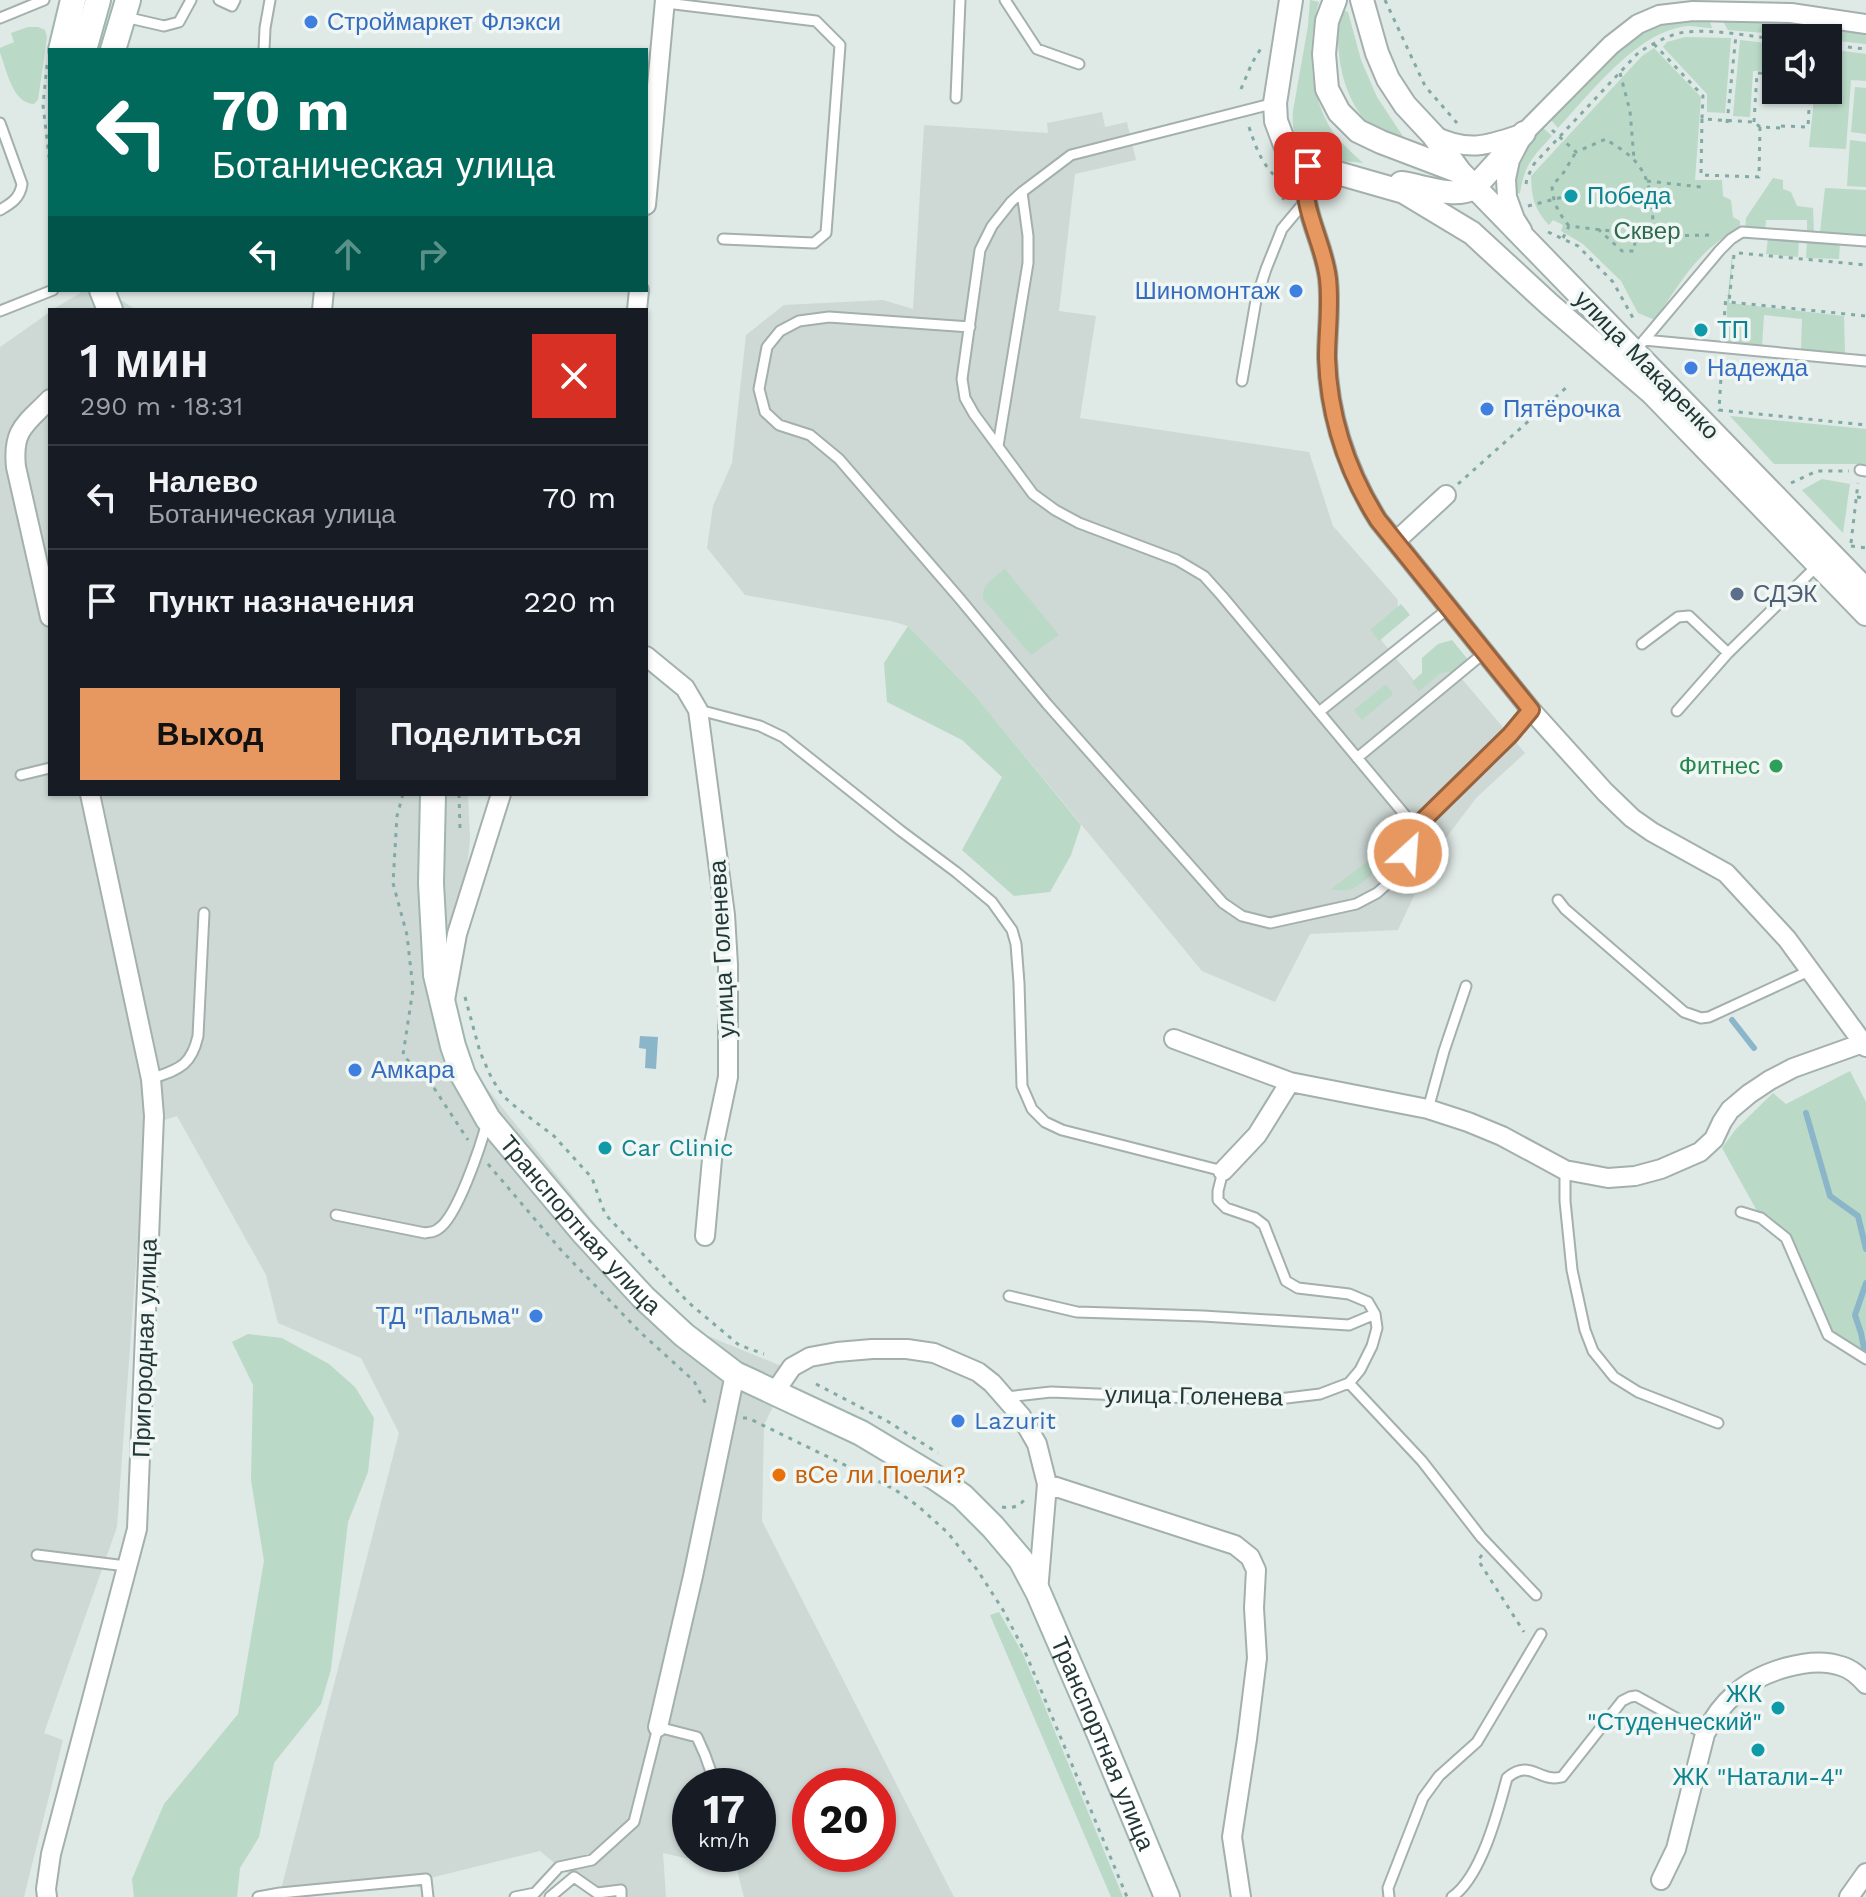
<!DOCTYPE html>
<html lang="ru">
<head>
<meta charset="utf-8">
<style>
	body { margin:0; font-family:"Work Sans",sans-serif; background:#20242c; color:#f1f3f6; height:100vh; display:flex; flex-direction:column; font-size:30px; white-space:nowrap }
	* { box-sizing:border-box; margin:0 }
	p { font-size:26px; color:#9ea1a6 }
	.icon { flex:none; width:44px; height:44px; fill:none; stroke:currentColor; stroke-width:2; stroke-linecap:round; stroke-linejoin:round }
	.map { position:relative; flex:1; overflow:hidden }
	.side { position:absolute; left:48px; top:308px; width:600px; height:488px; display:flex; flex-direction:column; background:#171b24; border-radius:0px; box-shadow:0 2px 6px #0004 }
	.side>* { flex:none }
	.banner { position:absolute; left:48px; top:48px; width:600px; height:244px; border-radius:0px; box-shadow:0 2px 6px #0004; background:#00695c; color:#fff; overflow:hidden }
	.controls { position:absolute; left:1762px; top:24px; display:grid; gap:16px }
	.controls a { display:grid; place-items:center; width:80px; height:80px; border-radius:0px; background:#171b24; box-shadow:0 2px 6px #0004; font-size:40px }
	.speed { position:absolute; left:672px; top:1768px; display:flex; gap:16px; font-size:40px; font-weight:700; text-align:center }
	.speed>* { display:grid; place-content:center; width:104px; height:104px; border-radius:50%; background:#171b24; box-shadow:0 2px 6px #0004; line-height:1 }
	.speed small { font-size:20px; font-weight:400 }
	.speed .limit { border:12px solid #d22; background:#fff; color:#111 }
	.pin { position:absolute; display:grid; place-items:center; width:68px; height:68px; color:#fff; margin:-34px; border-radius:16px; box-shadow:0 4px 12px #0006 }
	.me { position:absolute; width:88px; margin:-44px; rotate:26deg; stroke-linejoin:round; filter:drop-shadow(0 0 6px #0008) }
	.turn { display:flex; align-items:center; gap:28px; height:168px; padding:0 32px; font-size:36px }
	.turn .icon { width:104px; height:104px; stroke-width:2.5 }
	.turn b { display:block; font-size:56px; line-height:68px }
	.lanes { display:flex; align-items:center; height:76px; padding:0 32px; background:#0003; justify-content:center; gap:40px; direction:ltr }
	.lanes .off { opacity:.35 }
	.round { display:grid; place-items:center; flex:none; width:84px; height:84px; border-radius:0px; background:#20242c }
	.head { display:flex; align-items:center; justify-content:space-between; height:136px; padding:0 32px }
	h1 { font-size:48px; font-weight:600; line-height:60px }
	.action { display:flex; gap:16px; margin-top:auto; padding:16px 32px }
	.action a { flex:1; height:92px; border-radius:0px; background:#e69860; color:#111; font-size:32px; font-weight:600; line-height:92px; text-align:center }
	.action a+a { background:#20242c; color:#f1f3f6 }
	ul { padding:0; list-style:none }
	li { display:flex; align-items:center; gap:24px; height:104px; padding:0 32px; border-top:2px solid #363941 }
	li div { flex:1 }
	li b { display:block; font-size:30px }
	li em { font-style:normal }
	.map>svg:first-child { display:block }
	.built { fill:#ced9d6; fill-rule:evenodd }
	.green { fill:#bad9c7 }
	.water { fill:#8bb6ca }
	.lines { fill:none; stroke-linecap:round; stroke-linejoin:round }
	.stream { stroke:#8bb6ca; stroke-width:6 }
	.service-casing { stroke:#a3b0ae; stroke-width:13 }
	.minor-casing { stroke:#a3b0ae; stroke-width:22 }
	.tertiary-casing { stroke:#a3b0ae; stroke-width:26 }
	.secondary-casing { stroke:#a0b4b0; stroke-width:28 }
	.path { stroke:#82aaa5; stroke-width:3; stroke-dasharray:4 6; stroke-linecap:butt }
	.service { stroke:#fff; stroke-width:9 }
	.minor { stroke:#fff; stroke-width:18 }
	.tertiary { stroke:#fff; stroke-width:22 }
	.secondary { stroke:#fff; stroke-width:24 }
	.route-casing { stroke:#96633e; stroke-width:20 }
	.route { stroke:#e69860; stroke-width:14 }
	.shop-dot { fill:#3f7fe0; stroke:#eff6f4; stroke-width:3 }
	.culture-dot { fill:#0f9aa8; stroke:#eff6f4; stroke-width:3 }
	.service-dot { fill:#5c6f8a; stroke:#eff6f4; stroke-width:3 }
	.leisure-dot { fill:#2e9e5b; stroke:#eff6f4; stroke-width:3 }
	.food-dot { fill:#e8710a; stroke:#eff6f4; stroke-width:3 }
	.labels { text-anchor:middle; stroke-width:7; stroke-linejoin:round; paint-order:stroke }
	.shop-label { font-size:24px; fill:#366cbe; stroke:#eff6f4; text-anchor:start }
	.culture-label { font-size:24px; fill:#0d838f; stroke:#eff6f4; text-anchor:start }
	.park-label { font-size:24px; fill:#2f6b51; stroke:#eff6f4 }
	.street-label { font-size:24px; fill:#223836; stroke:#eff6f4 }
	.service-label { font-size:24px; fill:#4e5e75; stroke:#eff6f4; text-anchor:start }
	.leisure-label { font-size:24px; fill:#27864d; stroke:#eff6f4; text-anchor:end }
	.food-label { font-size:24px; fill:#c56008; stroke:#eff6f4; text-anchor:start }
</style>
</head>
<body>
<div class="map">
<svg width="1866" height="1897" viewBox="0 0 1866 1897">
	<rect width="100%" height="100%" fill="#dfe9e6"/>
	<path class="built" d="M1102,112L1105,127L1127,122L1136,160L1075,174L1059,311L1096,316L1080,418L1309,452L1333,526L1398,600L1397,618L1377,635L1421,689L1441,673L1456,672L1525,753L1477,797L1433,855L1398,930L1310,934L1275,1002L1202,971L973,693L908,626L891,621L745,595L707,548L713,506L732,463L746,335L784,305L883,300L913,309L924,125L1048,133L1047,123Z
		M85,290H106L136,310H52Z
		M50,312V794H468L470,839L454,994L469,1066L674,1322L791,1370L764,1425L762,1521L954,1897H744L737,1870L663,1853L666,1897H622V1890L597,1893L559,1867L540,1851L426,1879L280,1893L399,1433L361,1358L278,1323L266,1275L177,1116L146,1126L117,1527L44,1733L63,1740L24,1897H0V347ZM690,1786H758V1854H690ZM810,1786H878V1854H810Z"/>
	<path class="green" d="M1310,0L1319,2C1308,40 1308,84 1326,120C1334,137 1349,150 1363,163C1323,159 1289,164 1293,111L1308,26Z
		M1342,10L1348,12L1361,60L1377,97L1406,141C1399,139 1389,137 1382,133C1351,117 1339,74 1338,41C1338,31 1340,20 1342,10Z
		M1788,17L1866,27V44L1828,40V38L1728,30L1721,18Z
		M1709,18L1712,28C1704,28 1695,26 1688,26C1638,30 1590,94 1558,128L1551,120L1597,67L1627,40L1657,22Z
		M28,27H38L45,30L47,37L38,100L34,104C12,103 7,70 0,53V48L14,42L11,33Z
		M1685,37L1731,38L1725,113L1707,112V94L1663,47L1667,42Z
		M1740,40L1776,44V70L1753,71L1750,117L1733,116Z
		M1654,48L1701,97L1695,180H1722L1723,196L1731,200L1733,217L1740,221V228C1697,250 1681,282 1655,320L1638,313L1621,281L1583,244L1561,231L1563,225L1553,220L1549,225C1534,208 1532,199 1531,176L1642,56Z
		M1828,49L1866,54V81L1851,80L1846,149L1809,147L1813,109V90H1828Z
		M1855,87L1866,88V134L1851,132Z
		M1542,127L1552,136C1533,156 1524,166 1520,193L1512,195C1517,162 1519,152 1542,127Z
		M1850,140L1866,142V187L1847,186Z
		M1773,178L1783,180V189L1791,192L1797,206L1813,208L1814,234H1807V220H1766L1765,231L1745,229L1746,218Z
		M1825,188L1866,190V236L1820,232Z
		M1768,238L1799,240L1798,257L1766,254Z
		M1807,241L1840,243L1839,259L1806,258Z
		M1732,255H1733L1729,303L1844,316L1845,354L1801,350L1802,319L1764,315L1762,346L1727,344V303Z
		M1730,416L1866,429V464H1774Z
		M1822,479L1850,484L1843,533L1802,490Z
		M1005,569L1059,635L1031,655L983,599C981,585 995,577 1005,569Z
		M1401,604L1410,615L1379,641L1370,630Z
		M908,626L973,693L1081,825L1071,855L1050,892L1014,896L962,850L1002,777L962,740L887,702L884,663Z
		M1452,640L1469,661L1456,672L1441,673L1419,691L1412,682L1422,673V658L1438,644Z
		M1386,684L1393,694L1362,720L1354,710Z
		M1389,845C1387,861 1367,883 1351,889C1345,891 1337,890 1331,889Z
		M1850,1071L1866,1102V1359L1828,1335L1786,1238L1761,1218L1722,1148L1736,1129L1773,1093L1786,1104Z
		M248,1334L282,1338L329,1364L355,1387L374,1418L368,1472L348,1522L331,1669L321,1704L274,1763L259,1837L240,1868L237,1897H134L132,1879L164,1804L238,1714L264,1561L251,1480L253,1385L232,1342Z
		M999,1612L1023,1654L1123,1897H1111L990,1615Z"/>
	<path class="water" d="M640,1036L658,1037L656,1069L645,1068L646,1049L639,1048Z"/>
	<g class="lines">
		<path class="stream" d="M1732,1020L1754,1048
			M1806,1113L1830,1196L1858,1216L1866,1249
			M1866,1359L1861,1333L1855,1315L1866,1283"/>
		<g class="service-casing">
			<path id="service" d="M219,0L232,6L235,0
				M1005,0L1037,49L1079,64
				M666,3L816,21L840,45L826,233L814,243L723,239
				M125,17L164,26L179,22L191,0
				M0,18L44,0
				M264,50L265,28L270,0
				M956,98L960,0
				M0,123L22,184C20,198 12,203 0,210
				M0,311L53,290
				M970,327L829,317L799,321L780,331L767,347L759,389L765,412L779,425L810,435L839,459L960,599L1047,704L1223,903L1242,916L1270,923L1356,904L1377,893L1395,877L1408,853L1410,833L1405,815L1222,596L1204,576L1177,560L1079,523L1055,510L1033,494L974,414L965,398L962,379L980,250L992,226L1011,202L1022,192L1071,155L1275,103
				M1644,340L1866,361
				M1635,351L1720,250L1731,239L1742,232L1866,241
				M1242,381L1256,300L1266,269L1282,229L1307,199
				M998,446L1028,263V236L1022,192
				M1860,470L1866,471
				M1642,644L1678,617L1689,616L1728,653
				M699,710L760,726L783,737L901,831L956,872L992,902L1012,930L1016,944L1019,983L1022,1086L1032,1109L1045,1122L1062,1130L1223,1171L1218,1191V1200L1226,1208L1255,1218L1264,1225L1286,1281L1298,1288L1349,1294L1368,1302L1375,1314L1377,1328L1372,1346L1360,1370L1349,1383L1320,1394L1262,1401L1051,1392L1006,1397
				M1677,711L1728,653L1818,565
				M1319,712L1449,608
				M1357,758L1484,653
				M21,775L50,768
				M1410,833L1510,735L1531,710
				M1558,900L1565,909L1684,1012L1701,1018L1709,1017L1811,970
				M151,1079C178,1069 191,1067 198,1036L204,913
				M1428,1109L1444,1051L1466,986
				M1565,1170V1201L1572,1270L1585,1330L1593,1351L1614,1377L1638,1392L1718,1423
				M1741,1212L1761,1218L1786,1238L1828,1335L1866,1359
				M336,1215L425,1233C430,1232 435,1232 438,1229C457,1218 481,1145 487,1122
				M1009,1296L1077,1312L1203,1316L1349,1325L1375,1314
				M1349,1383L1422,1461L1481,1537L1536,1595
				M37,1555L126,1566
				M258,1897L280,1893L426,1879L428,1897
				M515,1897L535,1893L559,1867L592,1860L634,1822L658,1727L697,1737L705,1755L716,1786
				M550,1897L574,1877L597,1893L621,1890V1897
				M1389,1897L1388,1888L1423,1798L1439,1776L1477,1742L1541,1634
				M1452,1897C1481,1877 1498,1812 1507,1778C1530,1758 1539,1783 1562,1777L1622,1701L1630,1697L1636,1696L1705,1734"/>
		</g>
		<g class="minor-casing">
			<path id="minor" d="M1433,135C1469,153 1488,145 1524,133
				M1308,166C1307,177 1305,191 1307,202C1312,228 1325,252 1328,279C1331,306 1327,332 1327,358C1329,417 1347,470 1378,520L1531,710L1605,792L1632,818L1652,832L1726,873L1787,939L1866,1047
				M646,205L665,0
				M1522,230L1515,219L1507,197L1506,179L1510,160L1524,133L1611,45L1638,24L1659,15L1693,11L1791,13L1866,24
				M322,310L324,290
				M637,310L639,290
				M50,399C26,424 12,429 16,467L50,617
				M1396,541L1446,495
				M646,656L685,688L698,710L725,915L728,965V1077L713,1148L705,1236
				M445,1000L457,934L501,794
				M1174,1039L1290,1082L1428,1109L1468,1122L1502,1136L1565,1170L1608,1178L1635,1176L1661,1169L1700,1152L1714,1139L1722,1122L1730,1110L1749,1094L1770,1080L1793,1068L1863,1043
				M1223,1171L1257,1135L1290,1082
				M774,1393L792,1367L810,1357L837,1352L872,1349H907L934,1353L978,1372L992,1383L1021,1416L1037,1444L1047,1484L1038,1592
				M1047,1484L1235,1545L1250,1557L1256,1570L1254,1608L1257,1658L1247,1739L1232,1837L1241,1897
				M658,1727L693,1576L735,1374
				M1661,1880L1676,1849L1705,1734C1712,1720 1722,1705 1735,1694C1759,1672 1810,1655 1841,1666C1852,1669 1859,1676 1866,1684
				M47,1897L46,1889L51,1854L137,1529L154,1116L151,1079L90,794
				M1849,1897L1866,1873"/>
		</g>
		<g class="tertiary-casing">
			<path id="tertiary" d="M1291,0L1275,103L1276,121L1285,145L1296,158L1308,166L1321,170L1341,174L1404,192L1472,233L1549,304L1653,394L1866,614
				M1335,0L1327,21L1324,54L1327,89L1339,112L1358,131L1381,142L1460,172
				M1362,0L1377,53L1388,79L1405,105L1433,135L1460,172L1866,590
				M1401,183C1424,186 1453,199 1474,188L1524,133"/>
		</g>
		<g class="secondary-casing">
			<g id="secondary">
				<path d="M61,50L73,0"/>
				<path d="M84,50L98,0"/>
				<path d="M113,50L128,0"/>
				<path d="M102,290L110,310"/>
				<path id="s1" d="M433,794L431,883L436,975L453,1046L463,1075L488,1119L583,1232L643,1297L684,1335L735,1374L861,1433L936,1478L962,1496L993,1527L1021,1560L1038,1592L1100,1735L1167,1897"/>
			</g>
		</g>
		<path class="path" d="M1385,0L1425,86L1457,123
			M1654,44L1703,96L1702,119
			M1828,45L1866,49
			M47,65L43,105L50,165
			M1620,73L1630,111L1634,159
			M1241,89L1252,63L1263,45
			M1754,122L1757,73L1776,74
			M1727,123L1736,35
			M1781,126L1808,127L1810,90
			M1249,127C1258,154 1263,166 1284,185L1283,204
			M1760,127L1759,177L1701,175L1702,119L1754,122L1760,127L1782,128V124
			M1552,130L1576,152L1606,139C1614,145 1625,151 1632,158C1653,177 1653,210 1653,236
			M1647,181L1701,187
			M1526,184L1527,178L1534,164L1639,52C1653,44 1669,34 1686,32C1715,29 1747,36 1776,39
			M1528,206L1567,196
			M1569,226C1558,212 1553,203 1552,186L1564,172L1576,152
			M1598,229L1622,251H1634L1635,241L1630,233
			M1548,232L1578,246L1613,282L1633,318
			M1563,238L1569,226L1653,236L1714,235
			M1739,253L1866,265
			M1734,255L1729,302L1866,316
			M1723,335L1726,295
			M1722,360L1719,410L1866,425
			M1791,483L1817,471H1849
			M1458,484L1568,386
			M1857,497L1866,498
			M1851,543L1858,483
			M1851,546L1866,548
			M403,794L397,816L393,883L407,935L413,989L403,1055L434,1088L468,1140
			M459,794L460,829
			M465,997L480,1052L492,1079L503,1096L517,1108L554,1136L592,1178L605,1214L689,1303L739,1345L764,1354
			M488,1164L561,1250L640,1332L694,1381L708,1408
			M816,1384L887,1421L938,1453
			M743,1418H748L894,1489L918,1506L948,1533L978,1571L1003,1610L1026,1654L1127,1897
			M1002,1507C1013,1509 1021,1506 1026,1497
			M1482,1555L1478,1560L1524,1632"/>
		<use href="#service" class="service"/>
		<use href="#minor" class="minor"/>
		<use href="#tertiary" class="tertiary"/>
		<use href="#secondary" class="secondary"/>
	</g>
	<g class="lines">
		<g class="route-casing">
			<path id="route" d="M1308,166C1307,177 1305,191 1307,202C1312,228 1325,252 1328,279C1331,306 1327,332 1327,358C1329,417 1347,471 1378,520L1531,710L1510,735L1410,833L1408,853"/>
		</g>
		<use href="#route" class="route"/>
	</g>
	<g class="shop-dot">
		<circle cx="311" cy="22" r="8"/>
		<circle cx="1296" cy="291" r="8"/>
		<circle cx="1691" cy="368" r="8"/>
		<circle cx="1487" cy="409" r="8"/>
		<circle cx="355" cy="1070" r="8"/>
		<circle cx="536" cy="1316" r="8"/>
		<circle cx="958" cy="1421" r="8"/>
	</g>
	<g class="culture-dot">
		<circle cx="1571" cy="196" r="8"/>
		<circle cx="1701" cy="330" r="8"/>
		<circle cx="605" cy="1148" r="8"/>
		<circle cx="1778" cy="1708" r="8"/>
		<circle cx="1758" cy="1750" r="8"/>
	</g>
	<circle class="service-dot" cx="1737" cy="594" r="8"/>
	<circle class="leisure-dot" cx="1776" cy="766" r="8"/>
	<circle class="food-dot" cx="779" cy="1475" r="8"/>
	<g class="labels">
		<g class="shop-label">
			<text x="327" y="30">Строймаркет Флэкси</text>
			<text x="1280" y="299" text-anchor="end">Шиномонтаж</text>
			<text x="1707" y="376">Надежда</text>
			<text x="1503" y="417">Пятёрочка</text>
			<text x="371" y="1078">Амкара</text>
			<text x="520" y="1324" text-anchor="end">ТД "Пальма"</text>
			<text x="974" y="1429">Lazurit</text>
		</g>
		<g class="culture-label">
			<text x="1587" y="204">Победа</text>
			<text x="1717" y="338">ТП</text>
			<text x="621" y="1156">Car Clinic</text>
			<text x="1762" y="1702" text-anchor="end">ЖК<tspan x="1762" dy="28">"Студенческий"</tspan></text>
			<text x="1758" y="1785" text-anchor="middle">ЖК "Натали-4"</text>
		</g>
		<g class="park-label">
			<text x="1647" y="239">Сквер</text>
		</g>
		<g class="street-label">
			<text transform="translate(1647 365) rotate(46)" y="8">улица Макаренко</text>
			<text transform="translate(722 949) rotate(-93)" y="8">улица Голенева</text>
			<text dy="8" stroke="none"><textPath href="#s1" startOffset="476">Транспортная улица</textPath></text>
			<text transform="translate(145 1348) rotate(-88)" y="8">Пригородная улица</text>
			<text transform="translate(1194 1396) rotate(1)" y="8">улица Голенева</text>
			<text dy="8" stroke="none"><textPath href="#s1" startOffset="1238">Транспортная улица</textPath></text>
		</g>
		<g class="service-label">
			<text x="1753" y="602">СДЭК</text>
		</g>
		<g class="leisure-label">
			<text x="1760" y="774">Фитнес</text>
		</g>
		<g class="food-label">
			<text x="795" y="1483">вСе ли Поели?</text>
		</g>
	</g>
</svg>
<div class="controls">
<a><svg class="icon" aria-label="sound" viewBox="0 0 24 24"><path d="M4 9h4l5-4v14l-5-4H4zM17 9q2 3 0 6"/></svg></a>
</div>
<div class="speed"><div>17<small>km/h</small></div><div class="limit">20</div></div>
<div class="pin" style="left:1308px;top:166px;background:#d93025"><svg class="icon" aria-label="arrive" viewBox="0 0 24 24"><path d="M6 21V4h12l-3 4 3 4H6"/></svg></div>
<svg class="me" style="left:1408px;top:853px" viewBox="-20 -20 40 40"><circle r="17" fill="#e69860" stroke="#fff" stroke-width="3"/><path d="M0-11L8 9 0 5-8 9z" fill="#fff"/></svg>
<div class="banner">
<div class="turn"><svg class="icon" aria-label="left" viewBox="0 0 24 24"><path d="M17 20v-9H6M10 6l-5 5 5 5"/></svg><div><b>70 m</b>Ботаническая улица</div></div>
<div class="lanes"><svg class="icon" aria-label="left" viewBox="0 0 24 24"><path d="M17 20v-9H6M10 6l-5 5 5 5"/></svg><svg class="icon off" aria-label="ahead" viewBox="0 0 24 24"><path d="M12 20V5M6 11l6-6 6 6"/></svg><svg class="icon off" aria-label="right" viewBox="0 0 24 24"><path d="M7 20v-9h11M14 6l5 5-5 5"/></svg></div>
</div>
<section class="side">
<div class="head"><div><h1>1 мин</h1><p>290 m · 18:31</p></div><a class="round" style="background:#d93025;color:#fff"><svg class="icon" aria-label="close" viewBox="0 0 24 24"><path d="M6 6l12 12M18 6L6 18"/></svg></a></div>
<ul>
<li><svg class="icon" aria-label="left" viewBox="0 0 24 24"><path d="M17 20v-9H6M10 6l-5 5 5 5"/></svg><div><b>Налево</b><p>Ботаническая улица</p></div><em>70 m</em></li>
<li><svg class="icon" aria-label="arrive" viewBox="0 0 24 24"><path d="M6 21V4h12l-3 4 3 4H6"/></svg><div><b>Пункт назначения</b></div><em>220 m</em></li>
</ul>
<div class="action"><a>Выход</a><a>Поделиться</a></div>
</section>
</div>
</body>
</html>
